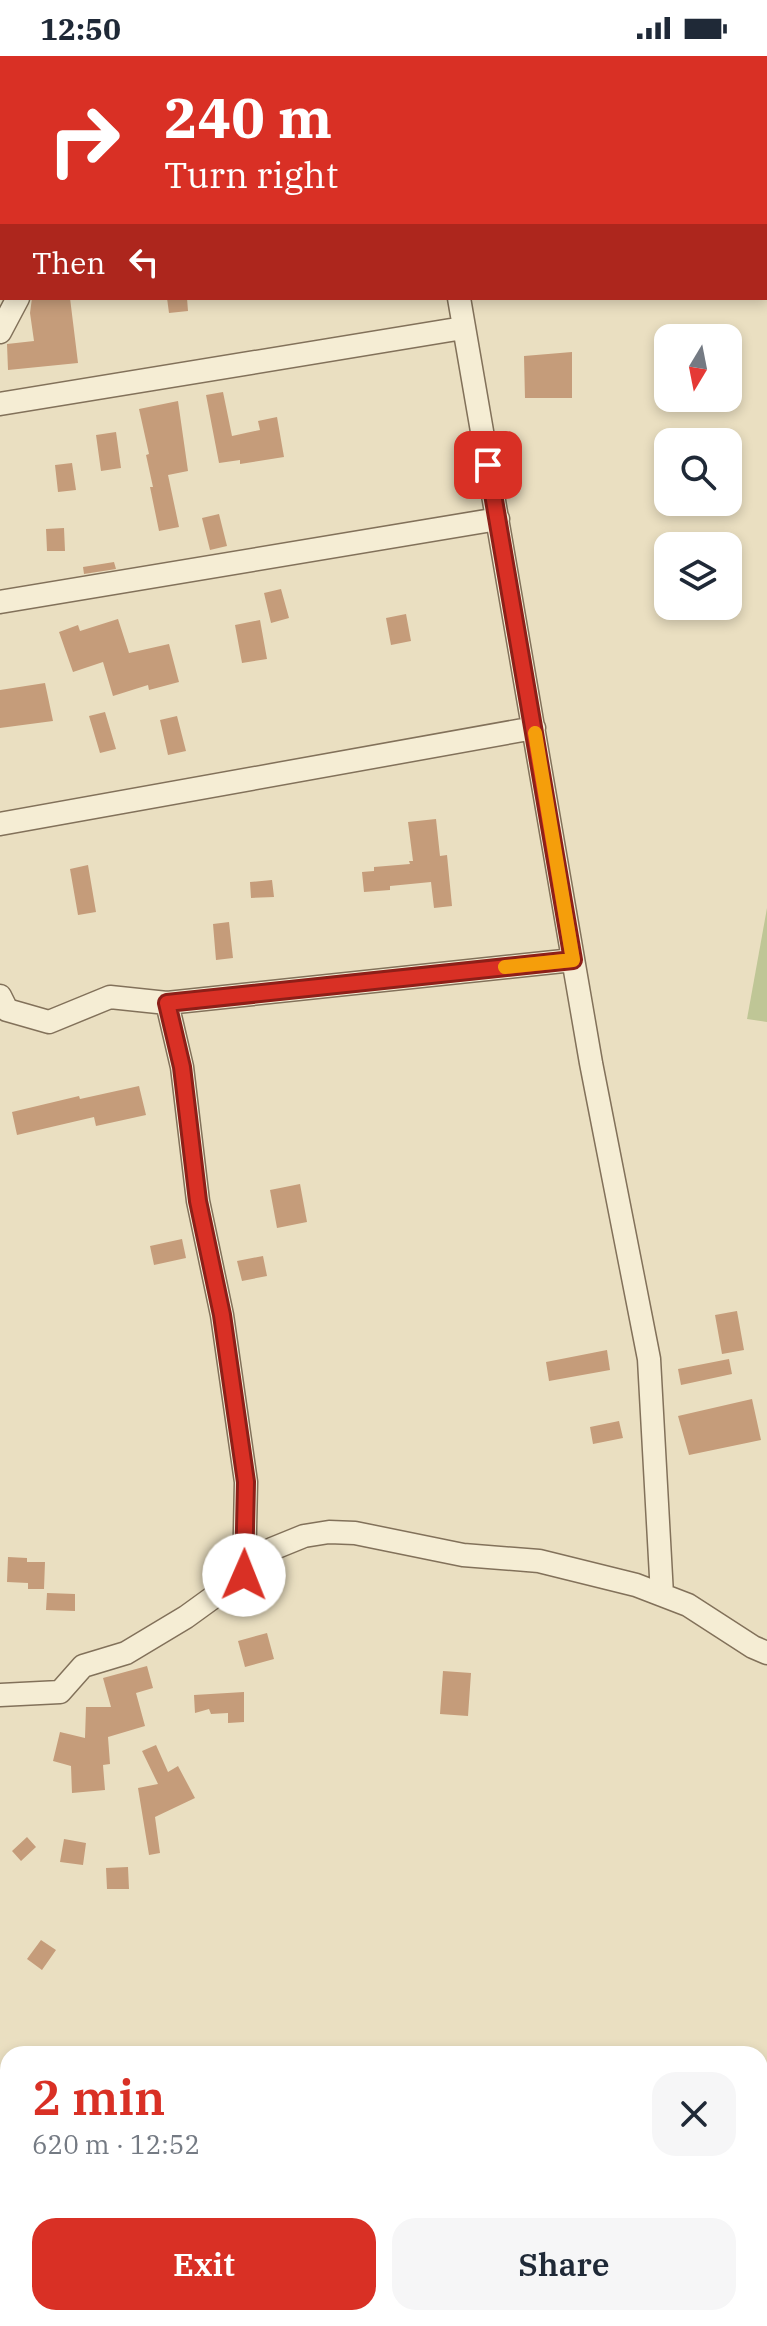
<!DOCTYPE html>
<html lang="en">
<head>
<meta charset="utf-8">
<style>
	body { margin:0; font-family:"IBM Plex Serif",serif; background:#f6f6f7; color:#1f2937; height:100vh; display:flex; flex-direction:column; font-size:30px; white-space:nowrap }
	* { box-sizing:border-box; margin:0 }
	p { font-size:26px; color:#747a83 }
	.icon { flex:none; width:44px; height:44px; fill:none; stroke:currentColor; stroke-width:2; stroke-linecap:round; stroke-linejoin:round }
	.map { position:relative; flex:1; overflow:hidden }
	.drawer { position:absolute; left:0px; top:1990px; width:768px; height:280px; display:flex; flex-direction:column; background:#fff; border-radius:24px 24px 0 0; box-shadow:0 4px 12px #0003 }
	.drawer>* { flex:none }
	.guide { position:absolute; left:0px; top:0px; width:768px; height:244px; box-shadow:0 4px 12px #0003; background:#d93025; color:#fff; overflow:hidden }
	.needle { width:52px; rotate:190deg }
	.fabs { position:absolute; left:654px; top:268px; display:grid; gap:16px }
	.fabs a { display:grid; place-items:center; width:88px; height:88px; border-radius:16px; background:#fff; box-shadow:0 4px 12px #0003; font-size:40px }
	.pin { position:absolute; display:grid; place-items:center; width:68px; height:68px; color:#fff; margin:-34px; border-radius:16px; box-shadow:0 4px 12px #0006 }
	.me { position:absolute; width:88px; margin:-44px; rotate:1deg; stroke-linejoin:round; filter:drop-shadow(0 0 6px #0008) }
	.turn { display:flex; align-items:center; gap:28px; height:168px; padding:0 32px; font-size:36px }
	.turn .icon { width:104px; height:104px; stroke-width:2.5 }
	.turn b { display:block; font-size:56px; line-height:68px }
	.then { display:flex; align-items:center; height:76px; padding:0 32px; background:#0003; gap:16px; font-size:30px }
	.round { display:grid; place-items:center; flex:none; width:84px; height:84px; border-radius:24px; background:#f6f6f7 }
	.summary { display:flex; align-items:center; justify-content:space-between; height:136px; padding:0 32px }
	h1 { font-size:48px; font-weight:600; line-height:60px; color:#d93025 }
	.button { display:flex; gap:16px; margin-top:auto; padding:16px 32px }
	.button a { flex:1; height:92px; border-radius:24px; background:#d93025; color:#fff; font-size:32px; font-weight:600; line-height:92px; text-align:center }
	.button a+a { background:#f6f6f7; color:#1f2937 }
	.status { display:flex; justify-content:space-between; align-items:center; height:56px; padding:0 40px; background:#fff; direction:ltr }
	.status svg { height:22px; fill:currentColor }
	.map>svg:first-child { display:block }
	.green { fill:#bfc696 }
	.building { fill:#c59c7a }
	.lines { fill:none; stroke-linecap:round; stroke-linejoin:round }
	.minor-casing { stroke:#82715a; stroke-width:25 }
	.minor { stroke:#f5edd4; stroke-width:22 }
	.route-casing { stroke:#8d1f18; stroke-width:20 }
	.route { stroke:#d93025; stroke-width:14 }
	.slow { stroke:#f59e0b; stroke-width:14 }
</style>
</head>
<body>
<div class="status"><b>12:50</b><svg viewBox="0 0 49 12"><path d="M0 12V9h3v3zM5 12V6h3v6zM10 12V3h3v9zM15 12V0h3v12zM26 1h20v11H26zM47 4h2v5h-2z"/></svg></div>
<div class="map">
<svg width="767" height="2270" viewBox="0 0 767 2270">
	<rect width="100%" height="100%" fill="#eadfc1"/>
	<path class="green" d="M767,852V966L747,963Z"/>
	<path class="building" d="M32,242H70L78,307L8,314L7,288L34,285L30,257Z
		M167,242H187L188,255L169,257Z
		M572,296V342H525L524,300Z
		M223,336L232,380L260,374L258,365L277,361L284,401L240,408V404L219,407L206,339Z
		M178,345L188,415L168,419L179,471L159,475L150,431H153L146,399L149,398L139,353Z
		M116,376L121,412L101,415L96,379Z
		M72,407L76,434L58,436L55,409Z
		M219,458L227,490L210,494L202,462Z
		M64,472L65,495H47L46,473Z
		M114,506L116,513L84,518L83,511Z
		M281,533L289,562L271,567L264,537Z
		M406,558L411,585L391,589L386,562Z
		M118,563L129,597L169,588L179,626L149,634L148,629L113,640L103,606L73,616L59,576L78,569L80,575Z
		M260,564L267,603L242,607L235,569Z
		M45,627L53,665L0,672V634Z
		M105,656L116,693L100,697L89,660Z
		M177,660L186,695L168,699L160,664Z
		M436,763L440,800L447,799L452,850L434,852L431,826L390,830V834L364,836L362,816L374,815V811L410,808L409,805H413L408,766Z
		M88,809L96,856L78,859L70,813Z
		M272,824L274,841L251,842L250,826Z
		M229,866L233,902L216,904L213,868Z
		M139,1030L146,1059L96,1070L94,1061L17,1079L12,1056L79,1040L80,1043Z
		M300,1128L307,1166L277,1172L270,1134Z
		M182,1183L186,1202L154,1209L150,1190Z
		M263,1200L267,1220L242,1225L237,1205Z
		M737,1255L744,1294L722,1298L715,1259Z
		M607,1294L610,1314L549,1325L546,1306Z
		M729,1303L732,1318L681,1329L678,1313Z
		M752,1343L761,1384L689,1399L678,1360Z
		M619,1365L623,1382L593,1388L590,1371Z
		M8,1501L27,1502V1506H45L44,1533H28V1527L7,1526Z
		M47,1537L75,1538V1555L46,1554Z
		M267,1577L274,1603L245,1611L238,1585Z
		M147,1610L153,1632L136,1637L145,1670L108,1681L110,1708L103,1709L105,1734L72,1737L71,1710L53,1705L60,1676L85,1682L86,1651H111L103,1622Z
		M443,1615L471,1617L468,1660L440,1658Z
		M244,1636V1666L228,1667V1657L211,1658L209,1653L195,1657L194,1639Z
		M156,1689L168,1716L178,1710L195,1742L155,1761L160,1797L149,1799L138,1732L158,1728L142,1695Z
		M27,1781L36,1791L21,1805L12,1795Z
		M64,1783L86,1787L83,1809L60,1806Z
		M128,1811L129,1833H107L106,1812Z
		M41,1884L56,1894L42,1914L27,1903Z"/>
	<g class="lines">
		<g class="minor-casing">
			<path id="minor" d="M421,0V2
				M651,0L652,2
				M105,2L106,0
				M459,242L591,1007L649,1303L662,1539
				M0,276L18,242
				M0,348L463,272
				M0,546L498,463
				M0,768L534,672
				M0,940L7,954L49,966L110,941L167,947L182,1011L198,1145L222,1259L246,1426L244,1519
				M167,947L573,904
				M0,1639L60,1636L83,1610L126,1597L186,1561L244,1519L272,1493L304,1480L329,1476L355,1477L463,1499L539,1505L636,1529L688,1549L753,1591L767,1597"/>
		</g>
		<use href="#minor" class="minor"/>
	</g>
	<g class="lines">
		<g class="route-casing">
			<path id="route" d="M244,1519L246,1426L222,1259L198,1145L182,1011L167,947L573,904L488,409"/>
		</g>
		<use href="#route" class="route"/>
		<path class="slow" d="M505,911L573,904L535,677"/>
	</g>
</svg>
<div class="fabs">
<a><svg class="needle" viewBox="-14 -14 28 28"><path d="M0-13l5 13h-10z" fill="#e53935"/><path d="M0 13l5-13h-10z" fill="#747a83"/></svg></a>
<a><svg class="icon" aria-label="search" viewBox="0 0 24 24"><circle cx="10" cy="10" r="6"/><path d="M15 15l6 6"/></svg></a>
<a><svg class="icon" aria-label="layers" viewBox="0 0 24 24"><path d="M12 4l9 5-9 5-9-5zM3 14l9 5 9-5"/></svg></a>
</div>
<div class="pin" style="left:488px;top:409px;background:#d93025"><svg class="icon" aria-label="arrive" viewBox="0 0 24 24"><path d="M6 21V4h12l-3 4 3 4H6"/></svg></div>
<svg class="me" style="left:244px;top:1519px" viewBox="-20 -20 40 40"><circle r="19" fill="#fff"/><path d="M0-13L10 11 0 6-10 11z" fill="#d93025"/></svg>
<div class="guide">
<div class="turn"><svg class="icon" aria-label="right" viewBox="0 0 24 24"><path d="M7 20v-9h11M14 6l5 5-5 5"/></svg><div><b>240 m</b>Turn right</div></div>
<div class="then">Then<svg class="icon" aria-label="left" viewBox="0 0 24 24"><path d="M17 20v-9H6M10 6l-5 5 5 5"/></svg></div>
</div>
<section class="drawer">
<div class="summary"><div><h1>2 min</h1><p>620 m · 12:52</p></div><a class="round"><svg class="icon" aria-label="close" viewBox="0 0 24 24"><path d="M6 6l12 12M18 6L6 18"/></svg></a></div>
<div class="button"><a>Exit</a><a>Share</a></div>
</section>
</div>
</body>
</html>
